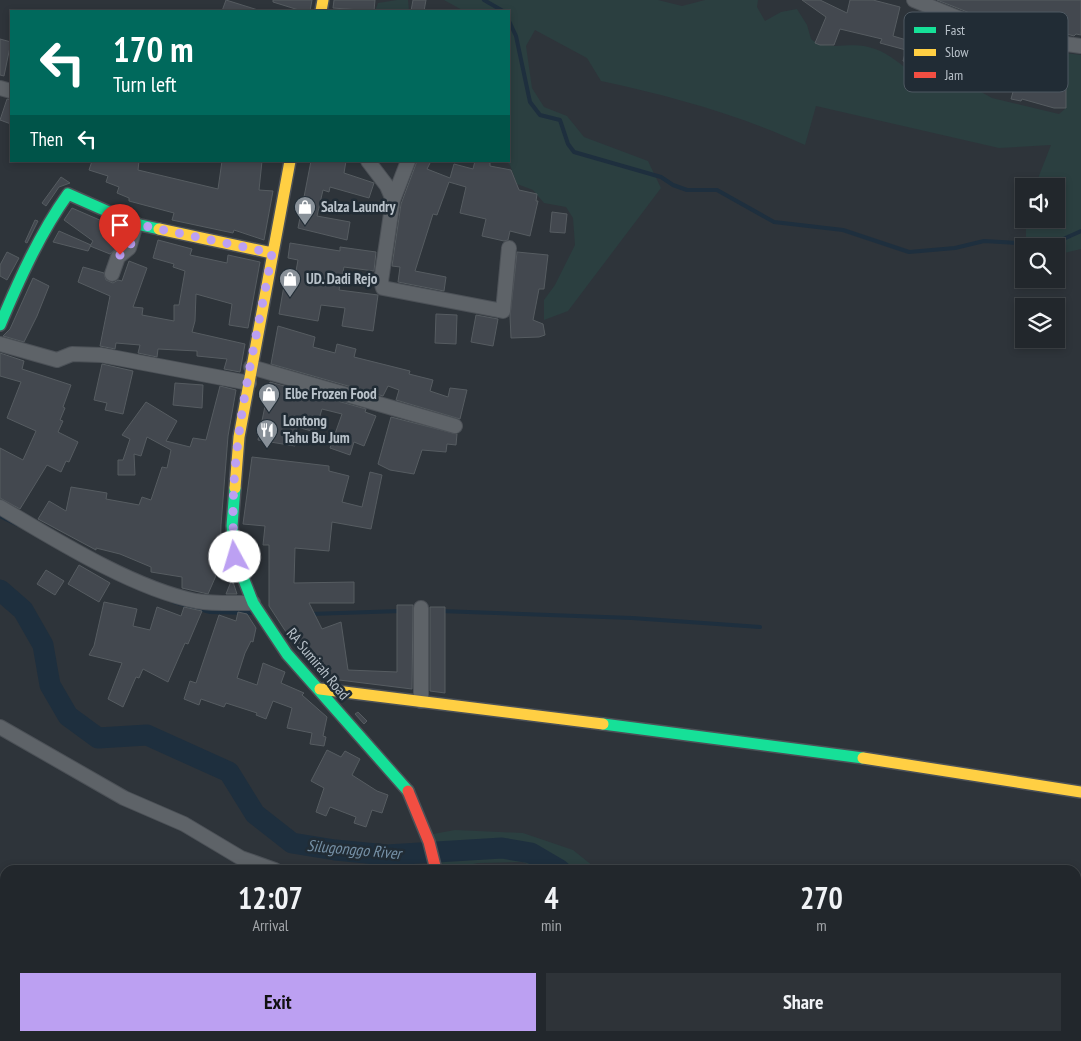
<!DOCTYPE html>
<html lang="en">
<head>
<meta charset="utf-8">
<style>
	body { margin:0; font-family:"PT Sans Narrow",sans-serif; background:#2e3338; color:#f1f3f6; height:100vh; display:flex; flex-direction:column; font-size:19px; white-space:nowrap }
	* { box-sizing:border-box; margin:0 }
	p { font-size:16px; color:#a2a5a9 }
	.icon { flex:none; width:28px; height:28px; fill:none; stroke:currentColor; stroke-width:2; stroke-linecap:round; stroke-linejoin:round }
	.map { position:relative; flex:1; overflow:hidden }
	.side { position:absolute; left:0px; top:865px; width:1081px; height:176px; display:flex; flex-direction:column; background:#22272c; border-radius:15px 15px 0 0; box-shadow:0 2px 8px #0003,0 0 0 1px #3f4448 }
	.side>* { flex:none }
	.banner { position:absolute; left:10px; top:10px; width:500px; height:152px; border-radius:0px; box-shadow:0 2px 8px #0003,0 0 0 1px #3f4448; background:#00695c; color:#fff; overflow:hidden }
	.controls { position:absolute; left:1015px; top:178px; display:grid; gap:10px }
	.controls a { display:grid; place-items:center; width:50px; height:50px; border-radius:0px; background:#22272c; box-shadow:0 2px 8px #0003,0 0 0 1px #3f4448; font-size:25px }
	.pin { position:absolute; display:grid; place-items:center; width:42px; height:42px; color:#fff; margin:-51px -21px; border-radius:50% 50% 50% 0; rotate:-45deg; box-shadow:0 0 5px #0007 }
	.pin .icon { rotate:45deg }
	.me { position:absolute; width:55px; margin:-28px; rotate:354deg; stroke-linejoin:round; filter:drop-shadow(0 0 4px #0008) }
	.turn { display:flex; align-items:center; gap:18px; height:105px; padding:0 20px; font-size:22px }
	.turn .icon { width:65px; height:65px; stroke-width:2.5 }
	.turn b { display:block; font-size:35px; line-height:42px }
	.then { display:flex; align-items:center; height:48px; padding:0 20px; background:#0003; gap:10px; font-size:19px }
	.eta { display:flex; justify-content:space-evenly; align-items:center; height:85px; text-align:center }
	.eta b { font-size:30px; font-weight:700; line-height:35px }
	.action { display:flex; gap:10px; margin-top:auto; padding:10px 20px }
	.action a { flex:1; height:58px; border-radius:0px; background:#bca0f2; color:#111; font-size:20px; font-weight:700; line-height:58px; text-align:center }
	.action a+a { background:#2e3338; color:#f1f3f6 }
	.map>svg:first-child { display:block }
	.green { fill:#2b3f40 }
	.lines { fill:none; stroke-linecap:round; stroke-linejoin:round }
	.stream { stroke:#1e2f3e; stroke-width:4 }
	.river { stroke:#1e2f3e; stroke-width:21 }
	.building { fill:#43484f; stroke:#565c61 }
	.street-casing { stroke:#4c5157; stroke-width:16 }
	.fast-casing { stroke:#4c5157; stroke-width:14 }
	.slow-casing { stroke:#4c5157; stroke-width:14 }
	.jam-casing { stroke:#4c5157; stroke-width:14 }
	.street { stroke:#5e6368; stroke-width:14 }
	.fast { stroke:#16e098; stroke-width:11 }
	.slow { stroke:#ffcf43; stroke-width:11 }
	.jam { stroke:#f24e42; stroke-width:11 }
	.route { stroke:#bca0f2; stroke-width:9; stroke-dasharray:0 16.2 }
	.labels { text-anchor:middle; stroke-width:5; stroke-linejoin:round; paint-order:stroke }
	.poi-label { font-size:15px; font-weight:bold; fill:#b9c2ca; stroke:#212c35; text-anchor:start }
	.street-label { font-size:15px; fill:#b9c2ca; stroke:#212c35 }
	.water-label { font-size:16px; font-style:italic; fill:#7590a6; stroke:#212c35 }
	.key { fill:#212c35; stroke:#4f5962; stroke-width:1 }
	.key-label { font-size:14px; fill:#b9c2ca }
</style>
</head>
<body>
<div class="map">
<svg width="1081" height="1041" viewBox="0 0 1081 1041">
	<rect width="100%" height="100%" fill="#2e343a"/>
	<path class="green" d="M397,0H408L409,11H375L378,3Z
		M444,0H658L682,6L705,0H758L757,7L765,21L781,12L797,9L807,25L811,39C825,51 847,43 864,46C898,52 912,82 944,90L952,81L965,83L992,98L1059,114L1066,108L1065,53L1081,55V249L1056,255V246H1026V219H1056V186H1035L1051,145L999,148L816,106L805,145C740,115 671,96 601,81L587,58L535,30L526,46L532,88L544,107L567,116L584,137L648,161L661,188L568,311L544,320V300L555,285L575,245L573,218L566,207L544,203L533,190L517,184L510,165L506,161H509V11H464Z
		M455,830L523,833L573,850L598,870H546L522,862L478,863L444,870L433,834Z
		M508,1036H686L689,1041H509Z"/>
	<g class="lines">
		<path class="stream" d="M484,0L503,11
			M509,21L516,36L530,102L540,115L560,120L568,144L574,152L661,177L673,185L687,190H717L774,222L843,230L909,252L955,248L984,241L1050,245L1081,231
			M0,516L18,525
			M174,602L210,612L253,613
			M440,611L632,618L760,627
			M310,614L401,611"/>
		<path class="river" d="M0,590L23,610L43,645L50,685L68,716L98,738L147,735L229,772L255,814L292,843L335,850L387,855L502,848L531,853L560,870
			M648,1036L651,1041"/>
	</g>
	<path class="building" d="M226,0L258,10L257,11H222Z
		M273,0H312L310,11H302L273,2Z
		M334,0H375L374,11L333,8Z
		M413,0H426L424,11H411Z
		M802,0H820L847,13L850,0H873L900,7L893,36L920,44L924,29L966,41L967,31L979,36L977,45L1000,49L1002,43L1057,53L1053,71H1066V108H1054L1022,99L1021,101L1011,99L1016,81L993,75L992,78L950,69L944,90L934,87L938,71L903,61L906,50L880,43L882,39L840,29L834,45H820L815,43L826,17Z
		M937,0H1081V35L1076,34L1074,36L1039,26L1038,31L1000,25Z
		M0,39L11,42L4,76L0,75Z
		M7,99L11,100V124L0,120Z
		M92,161H139L138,170L218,189L222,161H262L259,190L273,191L264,240L234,230L233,233L172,220L174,213L129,201V198L117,193L119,187L106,182L108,176L89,170Z
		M311,161H346L344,173L374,183L369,198L330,187L329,192L323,190L317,216L350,222L347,240L298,228Z
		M417,161H431L427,169L450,178L454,164L473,169L475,161H483L490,163V166L511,170L519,190L537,194L536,201H538L530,236L510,231L508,240L504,241L482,236L486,219L460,213L466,187L449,182L437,215L433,214L415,271L446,277L444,291L398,282L400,267L392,266L401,204Z
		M61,177L70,183L59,187L46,206L42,203Z
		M72,208L125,231L121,243L110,254L90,246L93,241L64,220Z
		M552,212L567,214L565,233L550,232Z
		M35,220L38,221L27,243L25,242Z
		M59,231L91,245L88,251L53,242Z
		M158,240L192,249L190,255L227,263L228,255L260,262L248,328L229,325L232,304L196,294L195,321L192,332L245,344L240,372L224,369L227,359L197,356V351L158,349L157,357L138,353L140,345L116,343L115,349L100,346L110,296L78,282L83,267L104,273L106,280L113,283L118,280L122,281L129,261L147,268L133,307L143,308L142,315L174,321V305H179L185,271L173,267L174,264L153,258Z
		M290,243L340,251V247L376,252L374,271L344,267L339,290L378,295L373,331L342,326L345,308L321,305L318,321L279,314L285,280L294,282L298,260L288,258Z
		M7,252L19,258L7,280L0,276V265Z
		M517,252L548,255L544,289H539L533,320L543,324L545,335L539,337L511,338L510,316Z
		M33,278L49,286L37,316L24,342L3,336L10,329Z
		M436,314L457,315L456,344L435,343Z
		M476,315L498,319L493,346L471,342Z
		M278,326L315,337L313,347L335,353L337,344L356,349L354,357L410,371L409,374L433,380L430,391L448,397L450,388L467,390L460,419L396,400L399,390L388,386L383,396L271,364Z
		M0,353L24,361L22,369L71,385L63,407L65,408L60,420L63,421L58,432L78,442L69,462L66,461L61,472L47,465L20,509L0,498V448L23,460L36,431L7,418L21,382L0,376Z
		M102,364L133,371L123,414L105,410L107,403L94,400Z
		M270,382L366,409L365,412L376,416L364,446L354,442L350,455L330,448L342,414L322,409L315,432L297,427L295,446L258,440Z
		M175,383L203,385L202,408L173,405Z
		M220,386L236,390L228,436L221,525L220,562L225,561L230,576L218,571L208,594L182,588V577L151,572V567L120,554L96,548V550L38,519L49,501L66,511L71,487L107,493L106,499L139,505L142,497L151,500L162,467L167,468L171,450L147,437L141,456L134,454L135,475H118V460H123L130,439L122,435L146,402L177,421L166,441L190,447L193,438L206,440Z
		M391,417L457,434L456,445L447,444L446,452L422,450L414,474L390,470L378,464Z
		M252,457L329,466V471L349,476L342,502L362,507L370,472L382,475L371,529L332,522L329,551L295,548L294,583L354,582V603H309L322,629L341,622L348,670L397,672V605H413L412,689L323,678L292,635L289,636L284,629L269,606V545H263L265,526L243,524Z
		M79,565L110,583L99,602L68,584Z
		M46,570L64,581L55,595L37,584Z
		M232,579L237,594H226Z
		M104,602L137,609L133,626L150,630L157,607L181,616L184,607L202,611L188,644L185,643L168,682L143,669L139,678L136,677L123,707L108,699L122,663L89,655L94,646Z
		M430,607H445V693L430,691Z
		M238,612L247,614L256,628L253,642L251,641L245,653L237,678L257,685L263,663L285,672L281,683L304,693L302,695L327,717L323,736L326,737L324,746L310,744L312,733L287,728L292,708L273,701L266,719L256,715L257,713L226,703L224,707L201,699L199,705L184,699L190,681L196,683L219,615L236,621Z
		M358,712L367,721L364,724L355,714Z
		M327,750L341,757L345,751L360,759L352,775L377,791L388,795L382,813L372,810L366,827L354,823L356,817L330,807L326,816L316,812L324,788L311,781Z"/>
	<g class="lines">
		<g class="street-casing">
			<path id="street" d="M914,0L998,34L1081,46
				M0,88L11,91
				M368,161L387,186L393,200
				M408,161L393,200L381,281L383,288L503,311L509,248
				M112,274L118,257L129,248L136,224
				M0,344L57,360L72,354L101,355L249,383
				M251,367L455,426
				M0,507C54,539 134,589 196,601C215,604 234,603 253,603
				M421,701V608
				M0,727L124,798L184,824L241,858L275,870"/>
		</g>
		<g class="fast-casing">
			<path id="fast" d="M0,325C19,280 40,233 68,194L136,224L159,229
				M235,488L232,526L235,557L253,603L287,654L408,791
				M603,724L863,758
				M458,1036V1041"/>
		</g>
		<g class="slow-casing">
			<path id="slow" d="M321,11L323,0
				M159,229L272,253
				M235,488L239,437L290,161
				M320,689L603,724
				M863,758L1081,792"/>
		</g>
		<g class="jam-casing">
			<path id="jam" d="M408,791L429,842L436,870"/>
		</g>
		<use href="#street" class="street"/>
		<use href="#fast" class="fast"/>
		<use href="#slow" class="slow"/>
		<use href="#jam" class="jam"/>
	</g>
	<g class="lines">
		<path class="route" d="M120,255C132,252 133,234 136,224L272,253C255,351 225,457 235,557"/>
	</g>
	<defs>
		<g id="shop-pin" transform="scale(1.125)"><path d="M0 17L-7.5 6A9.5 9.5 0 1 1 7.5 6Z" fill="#889098" stroke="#212c35"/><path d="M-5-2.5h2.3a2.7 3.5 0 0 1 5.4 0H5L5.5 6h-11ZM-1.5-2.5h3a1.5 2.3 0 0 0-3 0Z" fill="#fff"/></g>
		<g id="restaurant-pin" transform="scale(1.125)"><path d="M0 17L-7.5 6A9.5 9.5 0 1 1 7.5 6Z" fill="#889098" stroke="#212c35"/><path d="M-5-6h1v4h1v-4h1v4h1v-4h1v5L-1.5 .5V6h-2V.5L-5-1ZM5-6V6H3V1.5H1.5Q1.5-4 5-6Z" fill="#fff"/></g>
	</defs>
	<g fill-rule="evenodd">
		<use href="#shop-pin" x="305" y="207"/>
		<use href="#shop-pin" x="290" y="279"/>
		<use href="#shop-pin" x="269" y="394"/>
		<use href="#restaurant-pin" x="267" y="430"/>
	</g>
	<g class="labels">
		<g class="poi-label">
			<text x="321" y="212">Salza Laundry</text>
			<text x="306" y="284">UD. Dadi Rejo</text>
			<text x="285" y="399">Elbe Frozen Food</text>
			<text x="283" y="426">Lontong<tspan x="283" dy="17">Tahu Bu Jum</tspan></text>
		</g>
		<g class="street-label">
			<text transform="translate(318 664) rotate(50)" y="5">RA Sumirah Road</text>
		</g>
		<g class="water-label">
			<text transform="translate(354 849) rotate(5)" y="6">Silugonggo River</text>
		</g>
	</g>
	<rect x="904" y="12" width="164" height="80" rx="8" class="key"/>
	<rect x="914" y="27" width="22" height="6" fill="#16e098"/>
	<rect x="914" y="49" width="22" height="7" fill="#ffcf43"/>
	<rect x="914" y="72" width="22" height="6" fill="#f24e42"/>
	<g class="key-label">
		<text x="945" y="35">Fast</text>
		<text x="945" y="57">Slow</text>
		<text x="945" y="80">Jam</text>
	</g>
</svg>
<div class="controls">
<a><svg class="icon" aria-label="sound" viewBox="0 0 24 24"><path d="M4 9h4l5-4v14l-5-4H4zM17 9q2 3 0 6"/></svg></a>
<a><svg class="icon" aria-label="search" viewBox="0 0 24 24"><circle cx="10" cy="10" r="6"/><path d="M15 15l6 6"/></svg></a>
<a><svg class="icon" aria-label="layers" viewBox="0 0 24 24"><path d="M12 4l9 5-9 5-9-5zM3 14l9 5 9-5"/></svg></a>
</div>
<div class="pin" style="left:120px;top:255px;background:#d93025"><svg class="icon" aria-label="arrive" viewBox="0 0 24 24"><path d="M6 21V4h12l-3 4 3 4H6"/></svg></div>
<svg class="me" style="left:235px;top:557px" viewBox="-20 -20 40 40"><circle r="19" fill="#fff"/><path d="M0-13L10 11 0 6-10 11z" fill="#bca0f2"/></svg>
<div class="banner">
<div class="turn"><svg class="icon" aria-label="left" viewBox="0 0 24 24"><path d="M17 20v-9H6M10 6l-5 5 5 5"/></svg><div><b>170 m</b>Turn left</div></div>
<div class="then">Then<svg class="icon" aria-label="left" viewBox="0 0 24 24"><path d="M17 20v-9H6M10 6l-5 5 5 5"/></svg></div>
</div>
<section class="side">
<div class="eta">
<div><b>12:07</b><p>Arrival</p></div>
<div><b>4</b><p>min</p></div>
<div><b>270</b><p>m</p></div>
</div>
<div class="action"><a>Exit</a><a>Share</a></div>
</section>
</div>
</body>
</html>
